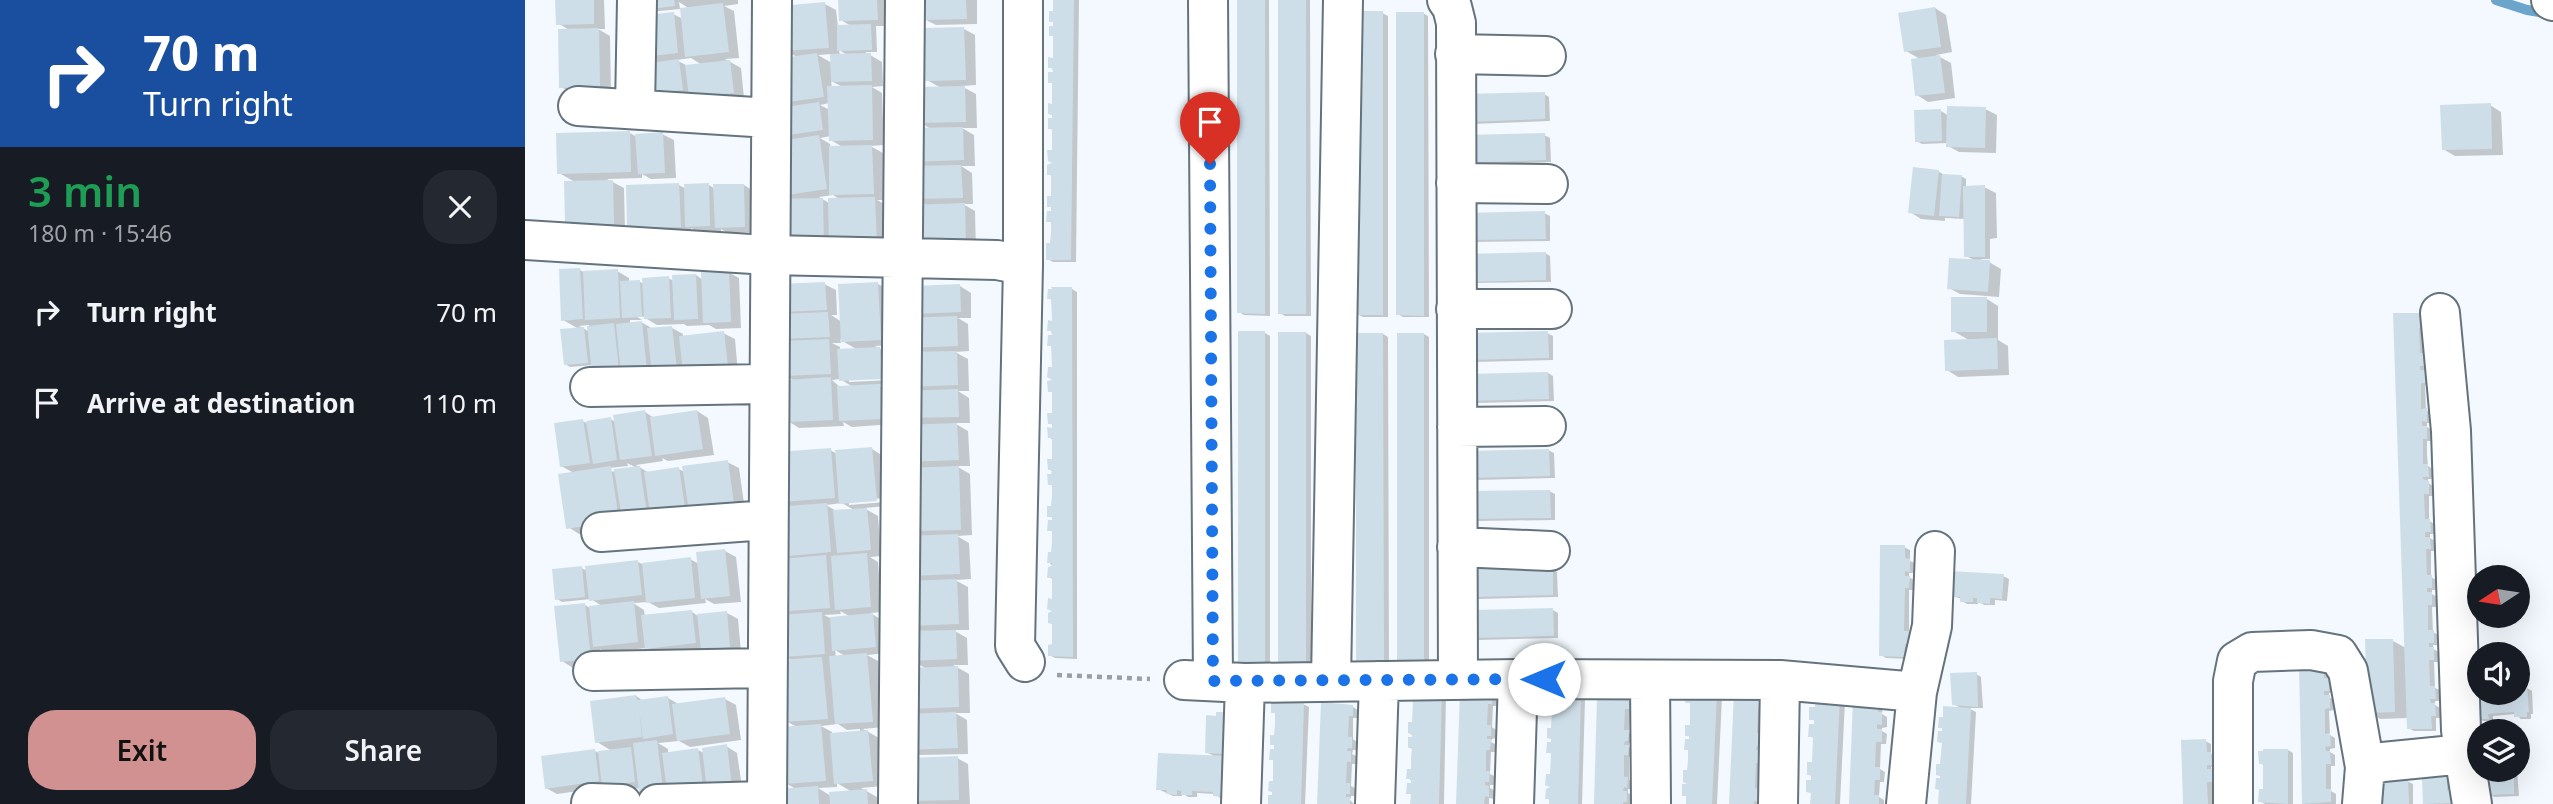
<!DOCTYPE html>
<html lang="en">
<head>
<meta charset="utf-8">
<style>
	body { margin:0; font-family:"Noto Sans",sans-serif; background:#242831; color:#f1f3f6; height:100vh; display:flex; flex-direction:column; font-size:26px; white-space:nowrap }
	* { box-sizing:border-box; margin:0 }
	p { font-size:23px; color:#9ea1a6 }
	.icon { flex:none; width:38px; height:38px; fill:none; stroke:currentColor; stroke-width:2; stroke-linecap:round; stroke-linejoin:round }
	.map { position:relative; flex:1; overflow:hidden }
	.panel { display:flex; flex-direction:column; background:#171b24; width:525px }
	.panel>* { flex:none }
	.hud { background:#1a4fa0; color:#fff; overflow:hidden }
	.needle { width:46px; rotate:258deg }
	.buttons { position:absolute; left:1942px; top:565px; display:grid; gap:14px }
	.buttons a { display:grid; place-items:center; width:63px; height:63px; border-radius:50%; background:#171b24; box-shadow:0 7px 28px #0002; font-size:35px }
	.pin { position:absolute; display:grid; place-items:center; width:60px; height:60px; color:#fff; margin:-72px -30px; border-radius:50% 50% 50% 0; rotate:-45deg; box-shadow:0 0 7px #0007 }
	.pin .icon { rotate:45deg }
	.me { position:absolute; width:77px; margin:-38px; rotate:270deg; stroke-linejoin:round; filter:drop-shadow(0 0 5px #0008) }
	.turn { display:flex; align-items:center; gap:24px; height:147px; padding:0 28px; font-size:32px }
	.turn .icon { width:91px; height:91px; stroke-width:2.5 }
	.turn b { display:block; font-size:49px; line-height:60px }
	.round { display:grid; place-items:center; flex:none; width:74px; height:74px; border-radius:28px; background:#242831 }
	.overview { display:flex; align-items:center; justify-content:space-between; height:119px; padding:0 28px }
	h1 { font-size:42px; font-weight:600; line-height:52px; color:#1e9e55 }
	.primary-button { display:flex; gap:14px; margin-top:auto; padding:14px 28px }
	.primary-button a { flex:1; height:80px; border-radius:28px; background:#d29191; color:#111; font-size:28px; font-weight:600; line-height:80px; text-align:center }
	.primary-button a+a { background:#242831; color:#f1f3f6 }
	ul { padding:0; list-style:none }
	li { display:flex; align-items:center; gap:21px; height:91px; padding:0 28px }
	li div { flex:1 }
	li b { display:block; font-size:26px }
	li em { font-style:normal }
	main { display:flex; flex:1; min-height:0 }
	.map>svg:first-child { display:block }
	.shadow { fill:#0003; fill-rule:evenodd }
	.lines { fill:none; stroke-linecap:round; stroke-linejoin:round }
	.stream { stroke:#6ba5cb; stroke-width:10 }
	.building { fill:#cedee9 }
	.minor-casing { stroke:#65737d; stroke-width:42 }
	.path { stroke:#999fa4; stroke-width:4.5; stroke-dasharray:5 5; stroke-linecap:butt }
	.minor { stroke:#fff; stroke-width:38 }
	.route { stroke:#1a73e8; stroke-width:12; stroke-dasharray:0 21.6 }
</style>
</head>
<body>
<main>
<section class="panel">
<div class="hud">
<div class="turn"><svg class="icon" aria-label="right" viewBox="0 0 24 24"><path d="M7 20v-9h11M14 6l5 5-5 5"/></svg><div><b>70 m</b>Turn right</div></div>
</div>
<div class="overview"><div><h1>3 min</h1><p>180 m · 15:46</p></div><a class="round"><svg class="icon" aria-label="close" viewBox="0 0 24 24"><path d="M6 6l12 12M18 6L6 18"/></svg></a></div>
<ul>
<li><svg class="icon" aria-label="right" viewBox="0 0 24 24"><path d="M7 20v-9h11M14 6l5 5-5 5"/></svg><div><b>Turn right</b></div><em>70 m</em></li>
<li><svg class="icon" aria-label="arrive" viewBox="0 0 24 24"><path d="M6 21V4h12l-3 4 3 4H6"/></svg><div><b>Arrive at destination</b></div><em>110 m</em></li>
</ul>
<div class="primary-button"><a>Exit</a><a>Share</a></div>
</section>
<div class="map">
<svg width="2028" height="804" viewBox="0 0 2028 804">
	<rect width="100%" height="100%" fill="#f3f9fe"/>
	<path class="shadow" d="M32,0H79L80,29H73L85,36L86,93H47L36,87L44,30L33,23Z
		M118,0H213V4L199,6L209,11L214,58L200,59L216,68L219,98L133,100L119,56L148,14L158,19L165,9L154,2L155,9L124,12ZM166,58L177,65L163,66L151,60Z
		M315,0H363L364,26H351L352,52H340L357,62L358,86L347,87L357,93L359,145L345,146L358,153L359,200H352L361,205L363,250L310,251L257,195L258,102L272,57L260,50L300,4L311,10L313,27L326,26L316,20ZM314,50L324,56H315ZM307,54V63L293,55ZM306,81L318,87L307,88ZM304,103L305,110L295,105ZM306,136V140L319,148H306L305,144L295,138ZM308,195L316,200L304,203L294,197Z
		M399,0H452V24L411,25L399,19Z
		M530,0H554L551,262H528L523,259L527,245V223L523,221L528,208L524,206L528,198V177L524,174L530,163L528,130L524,128L529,120V116L524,113L529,105V70L525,67L529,59L530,37L525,35L530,28V23L526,21L530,13Z
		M714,0H744L745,316L719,315L714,312Z
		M755,0H785L786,316H760L755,313Z
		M1410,8L1421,15L1427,52L1411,55L1426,63L1430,98L1403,102L1392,95L1395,59L1381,51Z
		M857,13L863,16V317H838L832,314Z
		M898,13L903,16L904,317H878L873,314Z
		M439,29L450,35L451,85L436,86L451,94L452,128H437L449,135L450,166H436L447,173L448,204H438L450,211L451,253L403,206L390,198L388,161L406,129L394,122L416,88L402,80Z
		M1019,94L1024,97L1025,121L945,124Z
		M1965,105L1976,112L1978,155L1930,156L1918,149Z
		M1460,109L1472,115L1471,153L1434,152L1423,146V143L1397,144L1391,141L1416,111L1424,116Z
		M105,133L112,137L137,134L149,140L151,178L126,179L117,174V178L82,179L99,188L100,230L53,231L50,182L34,173Z
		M1019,135L1025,138L1026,162L946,165Z
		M1413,171L1421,176H1436L1441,179V188L1459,187L1471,193L1472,238L1465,239V259H1456V262H1464L1476,269L1474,297L1435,294L1424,288L1451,261L1441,256V219L1420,218V221L1396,219L1385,212Z
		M154,185L161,189L184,185L190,189L219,185L230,192L231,232L203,233L196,229V232H173L166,228V232L115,234L103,187Z
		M1019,213L1025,216V241L945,242L940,239Z
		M1020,253L1025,256L1026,282L946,283Z
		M55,270L60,273L92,271L104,278V282H115L119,284L143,278L149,281L171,275L178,280L203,272L214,278L216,328L191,329L184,325L162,326L159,324L132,325L110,312L109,315L117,320H105V324L116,322L128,329L147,328L158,334V337L198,333L210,339L213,373L163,376L68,365L45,367L40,364L54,329L38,320ZM64,325L65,332L54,326Z
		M299,284L311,290L312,315H306L317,322L353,284L364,290L367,345L350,346L366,355L367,384L353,385L366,392L368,424L327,427L318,422L319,426L274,428L263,421L270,381L260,375L256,311ZM315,339L319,342L333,350L315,351V347L307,343H316ZM365,377V380L324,382V378ZM315,379L328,387L316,388L307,380Z
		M435,286L446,293V318H433L443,324L444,351L430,352L443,359L444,391H433L444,398L445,423H429L443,431L445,466H431L445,474L447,535L432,536L444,543L446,579L430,580L443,587L444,630H428L442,638L443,665H428L444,674L445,713H430L442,720L443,754L395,755L384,749L397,715L385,708L402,669L386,660L398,633L385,625L397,582L384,575V347L400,319L390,313Z
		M547,289L552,292V659L530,658L525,655L528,646L530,612L528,579L524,577L529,568L524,562L528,554V532L524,530L529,522L528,518L524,516L528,508V486L524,484L528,472L524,469L528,461V440L524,437L528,429V425L524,423L528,415L529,393L524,391L530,380L528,333L524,330L529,322L528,301L524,298Z
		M1462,299L1473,306V340L1483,346L1484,375L1433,377L1422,370L1444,340L1428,331Z
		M1893,315L1899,330V355L1905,368H1900V372L1905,375V385H1900L1901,410L1906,413L1907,423H1902V427L1907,430V441H1902V455L1903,466L1908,469V479H1903V483L1908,486L1909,496H1904V521L1910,524V534H1905V538L1910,541L1911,551H1906V577L1911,580L1912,590H1907V594L1912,597V607H1907L1908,632L1913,635V645H1908V649L1914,652V662H1909L1910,688L1915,690V701H1910V705L1915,708L1916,718H1911V731H1889L1883,728V718L1855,719L1843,712L1868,641L1881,648Z
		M740,333L745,336V665H720L715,662Z
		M781,333L786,336V665H760L755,662Z
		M1022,333L1028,336V360L948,362L943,359Z
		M858,334L863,337L864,666H838Z
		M899,334L904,337V666H879Z
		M1023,373L1028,376L1029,401L949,403L944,400Z
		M172,411L183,418L189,455L143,461L137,458L138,461L111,465L124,473L153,469L160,472L202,462L214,468L220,510L54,534L43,527L49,473L36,466L57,421L64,424L85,419L91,422L120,412L129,418ZM102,463L112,468L84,472V468L103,466Z
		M347,449L358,456L362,506L339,508L353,516L356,556L345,557L353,562L357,612L345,613L359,621L362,653L342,655L353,661L359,727L338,729L354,738L358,786L336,788L352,797L353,804H257L272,790L261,783L272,727L261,721L268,661L260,656L255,555L269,508L257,501L305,450L312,454ZM360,498L361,502L324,505V501ZM317,503L329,510L313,512L301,505ZM315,611L326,617L305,618L299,615L316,614ZM310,650L320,656L311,657ZM313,724L322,730L335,729V732L307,735V732L296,726ZM312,783L327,792L306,796L293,788L312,787Z
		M1023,450L1029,453L1030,478L950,480L944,477Z
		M1024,491L1030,494V520L950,521L945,518Z
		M1379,547L1385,550V561L1390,563V573H1384V577L1389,580V590H1384V633L1389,636L1384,659L1361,658L1356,655Z
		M200,551L211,557L216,602L189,604L180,599L181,603L134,608L123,602L108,603L119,610L120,617L167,612L173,616L202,613L213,619L216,652L189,655L179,649L133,654L122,648L81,652L75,649L76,665L48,668L37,661L60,605L65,608L77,606L66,599L37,602L32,599L56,568L63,571L113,562L117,564L165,559L174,564Z
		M1027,569L1032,572L1033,597L953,599L948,596Z
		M1478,576L1484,579L1482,601L1470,600V605H1459L1453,601V604H1442L1437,601V599L1424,595Z
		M1028,610L1033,613V638L954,640L949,637Z
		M1776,668L1804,670V680L1809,683V693H1804V697L1809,700V710L1804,711L1805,735L1810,738V748L1805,749V752L1810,755V766H1806V791L1811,794V804H1778Z
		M1451,674L1456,677L1458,708H1443L1451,712L1446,804H1415L1418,744L1414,741L1419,729L1415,727L1437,709L1429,704Z
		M2002,688L2007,691L2008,714H2006V719H1996L1990,714L1968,716V721H1958L1953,718L1955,693H1993Z
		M937,692L972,698V706H968L967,727L971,730V738L967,739L966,742L970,744V752H966L965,774L969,776V785H965V788L969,790V799L964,798V804H933Z
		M1211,693L1238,697L1234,804H1206Z
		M921,695L919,804H887V795L883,793L887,781L883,778L888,771V749L884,747L889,739V702L885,700Z
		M111,696L119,701L143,698L155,705L200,699L211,705L216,740L165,747L154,741L133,743L143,749V754L173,750L179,753L201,746L212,753L219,801L127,798L115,791V788L90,792L82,787L32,794L21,788L70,751L74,753L87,751L72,742Z
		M1055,697L1060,700L1057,804H1026V801L1022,798L1028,787L1027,754L1023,752L1027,744L1028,708L1024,706Z
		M1197,697L1192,804H1163L1166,785L1167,704L1162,702Z
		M1074,698L1104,700L1109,703V711H1105L1104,733L1108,735V743H1104V747L1108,750V757H1104V780L1107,782V789H1103V793L1107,796V804H1071Z
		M1330,700L1358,704L1357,714L1362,717V727L1357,728V731L1362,734L1361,744H1356L1355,769L1360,772L1359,782H1355L1354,797L1359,800V804H1326Z
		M1320,701L1315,804H1287L1288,794L1282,791L1288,781V777L1283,774L1288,764L1290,739L1285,736L1290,721L1286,719Z
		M778,704L784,707L780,804H745L749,797L751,746L747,744L751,737V714L748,712Z
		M797,704L828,707L833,710V718H828V739L832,742V750H828L827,754L831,756V764H827L826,786L830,788V796H826L825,800L829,804H794Z
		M706,717V756L697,755L706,761L703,799L695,798L690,794L672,793V797H663L657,793V796H648L633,789L691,757L681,752Z
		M1680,741L1686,744V754L1691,756V767H1686L1687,771L1691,774L1692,784H1687L1688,804H1660Z
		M1763,750L1768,753V804H1740L1735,801L1740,791V766L1735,763Z
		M432,758L443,764L445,804H392L384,759Z
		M1975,770H1992L1994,796L1969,797L1964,794Z
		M1899,779H1922L1927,782L1932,804H1899Z
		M1882,781L1888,784V804H1856L1860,794Z"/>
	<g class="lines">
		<path class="stream" d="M1971,0L2002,10L2021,13"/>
	</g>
	<path class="building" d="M30,0H69V24L31,25Z
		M116,0H149L150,6L118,10Z
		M313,0H352L353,20L314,21Z
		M397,0H441L442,19L398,20Z
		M528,0H549L546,260H521V243H525L526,232V222H521L522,211H526V207H522V196H526V175H522V165L527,163L523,161L522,150H527V129H523V118H527V115L523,114V103L527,104V83H523V72H528L527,68H523V57L528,58V36H524V26H528V22H524V11H528Z
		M712,0H740V314L712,313Z
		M753,0H781V314H753Z
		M300,2L304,48L258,51L255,6Z
		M198,3L204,52L160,57L155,8Z
		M1410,7L1416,47L1379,52L1373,13Z
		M831,11H858V315H831Z
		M149,12L153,53L117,57L112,16Z
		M871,12H899V316L871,315Z
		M346,24L347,50L312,51V25Z
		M439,27L441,80L400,81L398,28Z
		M74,28L75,87L34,88L33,29Z
		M292,53L299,97L256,103L250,59Z
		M346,53L347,81L306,82L305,54Z
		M1415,55L1420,93L1390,96L1386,59Z
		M154,59L158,90L120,94L116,64Z
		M205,60L209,93L164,97L160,65Z
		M347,85L348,140L304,141L302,86Z
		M440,86L441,122L392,123L391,87Z
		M1020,92V119L938,122L937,94Z
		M294,102L298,130L250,137L247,109Z
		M1966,103L1967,149L1917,150L1915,105Z
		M1422,106L1461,107L1460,148L1421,147Z
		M1416,109L1417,141L1390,142L1389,110Z
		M438,127L439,160L386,162L385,128Z
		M105,131L106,172L32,174L31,133Z
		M138,132L140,173L113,174L110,134Z
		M1020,133L1021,160L939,163L938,135Z
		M294,135L302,189L256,196L248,142Z
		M347,145L349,194L304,195V146Z
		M436,165L438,198L388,199L387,166Z
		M1388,167L1414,170L1409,216L1383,213Z
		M1417,174L1437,175L1434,217L1414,216Z
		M88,180L89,224L40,225L39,181Z
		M154,183L156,227L102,228L101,185Z
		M184,183L185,226L160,227L159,184Z
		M188,184H219L220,227L190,228Z
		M1460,185V257H1439L1438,186Z
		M350,197L352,244L304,246L303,198Z
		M298,198L299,245L249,247L248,199Z
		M440,203L441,247L389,249L387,205Z
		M1020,211L1021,239L938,240L937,213Z
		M1021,252V280L939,282L938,254Z
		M1424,258L1465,260L1463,292L1422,289Z
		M55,268L58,319L36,321L34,269Z
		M93,269L95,318L60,320L58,271Z
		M204,270L206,322L178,323L176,271Z
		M171,274L173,319L149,320L147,275Z
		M144,276L146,318L119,319L117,278Z
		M115,280L117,317L97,318L95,281Z
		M300,282L302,310L255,312L253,284Z
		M353,282L356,340L316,342L313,284Z
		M435,284L436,312L388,314L387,286Z
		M526,287H547L548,657L523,656V645L527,644V624L523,623V613L527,611L522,609L523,598L527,599V577L522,578L523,567L527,566V563H522L523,552H526L527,542V531H522L523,520H527V517H522V506H526L527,495V485H523L522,474H526L527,470H523L522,459H527V438H523L522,427L527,428V424H523L522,413H527V392H523L522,381L527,380L522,377L523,367H527L526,346H522L523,335H527L526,331H522L523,320L527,321L526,299H522L523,289H527Z
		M1426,297H1462V332H1426Z
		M303,312L305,337L257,339L255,314Z
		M1868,313H1893L1898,315L1899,328H1894L1895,353H1900V366H1895V370H1900V383H1896V409L1902,408V422L1897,421V426H1902V439H1898V464H1903L1904,477H1898V479L1904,481V494H1899L1900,519H1905L1906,532H1900V537H1905L1906,549H1901L1902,575H1907V588H1902V592H1907V605H1903V630H1909V643H1904V647H1909V660H1904L1905,686H1910L1911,699H1905L1906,703H1910L1911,716H1906L1907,729H1882Z
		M432,316L433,346L382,348L381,318Z
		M117,321L122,371L96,374L91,324Z
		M89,323L94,370L67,373L62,326Z
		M147,326L152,370L127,373L122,328Z
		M59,327L63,363L39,365L35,329Z
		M199,331L203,367L158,372L154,336Z
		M713,331H740V663H713Z
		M1023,331L1024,358L941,360L940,333Z
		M753,332H781V663H753Z
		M831,333H858L859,664H831Z
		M872,333H899V664H872Z
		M1472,338L1473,369L1420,371L1419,340Z
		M304,339L306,374L258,376L257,341Z
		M355,347L357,379L314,381L312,349Z
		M432,351L433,385L380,387L379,352Z
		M1023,372L1024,399L942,401L941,374Z
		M306,377L308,420L261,422L259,380Z
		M355,384L357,419L314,421L312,386Z
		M433,389L434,417L381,418L379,391Z
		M120,410L127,456L95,460L88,415Z
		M172,410L178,449L130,456L125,417Z
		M86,417L92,460L68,464L61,421Z
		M58,419L65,463L35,467L29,423Z
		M432,423L434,460L380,462L379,425Z
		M347,447L352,501L314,504L310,450Z
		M306,448L310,498L255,502L251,452Z
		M1024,449L1025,476L943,478L942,451Z
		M203,460L209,504L164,511L157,466Z
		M86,466L94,521L41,529L33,474Z
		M115,466L122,514L97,518L89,469Z
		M434,466L436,530L382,531L380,468Z
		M154,467L160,508L125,513L119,472Z
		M1025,490L1026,518L944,519L942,491Z
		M302,503L306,552L253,557L249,507Z
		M342,508L346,550L312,553L308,510Z
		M433,534L435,574L382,576L381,536Z
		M1355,545H1380V558L1385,559V572L1380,571V576H1385L1384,588H1380L1379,631H1385L1384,644H1380L1379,657L1354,656Z
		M200,549L205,596L176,599L171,552Z
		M342,553L346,607L310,610L306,556Z
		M301,555L305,608L250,612L246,560Z
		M166,557L170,598L121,603L117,563Z
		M113,560L117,595L64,601L60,566Z
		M57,566L60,597L30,600L27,569Z
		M1028,567V595L946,597L945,569Z
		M1424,571L1479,574L1477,599L1465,598V604L1452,603V598H1448V602H1435V597L1423,596Z
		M432,579L434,624L383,626L382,581Z
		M109,601L113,642L68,647L64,606Z
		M60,603L66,659L35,662L29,606Z
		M1028,608L1029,636L947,638L946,610Z
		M167,610L171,643L120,649L116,615Z
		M202,611L205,647L176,650L172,614Z
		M297,612L300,654L258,657L254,615Z
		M348,613L351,647L307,651L305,617Z
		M431,630L432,659L384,661L383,631Z
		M1840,639H1868L1870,712L1842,713Z
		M342,653L348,722L310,724L304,656Z
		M297,657L303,719L259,722L254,660Z
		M1799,665V678H1804V691H1799V695H1805V708L1800,709V734L1805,733L1806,746L1800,747L1801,751H1805L1806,764H1801V789H1806V802L1777,804L1774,666Z
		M433,666L434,707L384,709L382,668Z
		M1452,672L1453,707L1427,705L1425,673Z
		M2002,686L2004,712H2002V717H1989V712L1963,714L1964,719H1951L1947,690L1955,689V693H1993V687Z
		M917,690L914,804H885L886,794H881L882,783H886V779H881L882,769H886V758L887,747L883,748V737H887V735L883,733V722H887L888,701H884V691Z
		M935,690L967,693V704H963L962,725H966V736H962V739H966L965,750H961V771H965L964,782H960V785L964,786V797L960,796L959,804H931Z
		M1209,691L1239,695L1238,708H1233L1232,733H1237V746H1232L1231,750H1237L1236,763H1231L1230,788L1235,789V802L1229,801V804H1204Z
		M1161,692L1192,693L1187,804H1161V796H1157V784H1162L1158,782V770H1162L1163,761V750H1159L1160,739H1164V736H1160V725H1165V703H1160Z
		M1290,694L1315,696L1310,804H1285L1286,793L1281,792V780H1286V775H1282V762H1287L1288,737H1283L1284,724H1289V720H1284V707H1290Z
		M111,695L112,700L143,696L148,734L118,739L114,710L117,737L70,743L65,701Z
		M1056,695L1053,804H1024V799H1020L1021,789L1025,787L1020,785L1021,774H1025L1026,753H1021L1022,742H1026V739L1022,738V728H1026L1027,707H1023V696Z
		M1072,696L1105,698L1104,709H1100L1099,730H1104L1103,741H1100L1099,745H1104L1103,755H1099V777H1103L1102,788L1099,787L1098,791H1102V802H1098V804H1069Z
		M200,697L205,734L152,741L147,704Z
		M1328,698L1353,699V712H1357V725L1352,724V729H1357V742H1351L1350,767H1355V780H1350L1349,795H1354V804H1324Z
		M750,701L779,702L776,804H743V795H747V792L743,791L744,781H748V760H744L745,749H749V745H745V735H749L750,724V713H746V703H750Z
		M796,702L828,705V716H824L823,737H827V748H823L822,751H826V762H822L821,783H825V794H821V797H825V804H792Z
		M1418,706L1446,708L1441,804H1413L1414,790L1410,789L1411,778H1415V776L1411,775V764H1415L1417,743L1412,742L1413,731H1417V728H1413L1414,717H1418Z
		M431,712L433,748L382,750L381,714Z
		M691,712H701L702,754L680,753L681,715L691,716Z
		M296,724L301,781L259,784L254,727Z
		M343,730L348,781L309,784L305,733Z
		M1681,739L1682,752H1686L1687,765H1682V769H1687V782H1682L1683,804H1658L1656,740Z
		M132,740L138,789L114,792L108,743Z
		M202,744L208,796L183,799L177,748Z
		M106,747L110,782L77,786L73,751Z
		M173,748L179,793L143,798L137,753Z
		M70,749L74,781L20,789L16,756Z
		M1738,749H1763V804L1733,802L1734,789H1738V764H1734L1733,751H1738Z
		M633,753L702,756L698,797L688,796V792L667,791V795H656V791L652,790V795L641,794L642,790H631Z
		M433,756L434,800L383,801L382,758Z
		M1961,770H1989V794L1962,795Z
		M1922,777V790H1927L1928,803L1898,804L1897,778Z
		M1883,779L1884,804H1854L1853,793H1859L1858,780Z
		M293,786L294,804H256L254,789Z
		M342,789L343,804H305L304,792Z"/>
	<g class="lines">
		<g class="minor-casing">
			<path id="minor" d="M498,0V265
				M683,0L688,681
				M922,0L927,7L931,23L933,680
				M2026,0L2028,1
				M930,54L1021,56
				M53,106L245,118
				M110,108L112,0
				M931,183L1023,184
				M0,240L244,255L472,260L498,265L490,646L500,662
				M931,309H1027
				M65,387L243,384
				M932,427L1021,426
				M76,532L242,520
				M932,547L1025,551
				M68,671L241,668
				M659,680L720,683L993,679L1255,680L1392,692L1381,804
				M1125,680L1126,804
				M806,681L818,0
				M1392,692L1407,626L1410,551
				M1939,754L1947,804
				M66,803L97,804
				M132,804L242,801
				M242,804L247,0
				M373,804L380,0
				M716,804L720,683
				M850,804L854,681
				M989,804L993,679
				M1253,804L1255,680
				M1708,804V681L1712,661L1727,652L1786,650L1813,655L1823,671L1840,767
				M1837,804L1840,767L1858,762L1939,754L1936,730L1926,431L1915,313"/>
		</g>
		<path class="path" d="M532,675L625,679"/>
		<use href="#minor" class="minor"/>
	</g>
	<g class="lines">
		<path class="route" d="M685,164L688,681L1019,679"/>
	</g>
</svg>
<div class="buttons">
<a><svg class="needle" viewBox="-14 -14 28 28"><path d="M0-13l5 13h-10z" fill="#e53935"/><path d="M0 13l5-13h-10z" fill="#9ea1a6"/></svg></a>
<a><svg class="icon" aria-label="sound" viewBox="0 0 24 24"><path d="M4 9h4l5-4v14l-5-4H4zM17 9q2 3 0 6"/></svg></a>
<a><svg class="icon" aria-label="layers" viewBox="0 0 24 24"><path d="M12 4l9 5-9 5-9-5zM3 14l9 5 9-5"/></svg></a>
</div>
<div class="pin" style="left:685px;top:164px;background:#d93025"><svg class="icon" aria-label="arrive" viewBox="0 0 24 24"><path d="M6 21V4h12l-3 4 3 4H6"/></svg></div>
<svg class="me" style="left:1019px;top:679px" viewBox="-20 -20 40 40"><circle r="19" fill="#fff"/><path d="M0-13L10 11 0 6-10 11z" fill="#1a73e8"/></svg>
</div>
</main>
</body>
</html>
